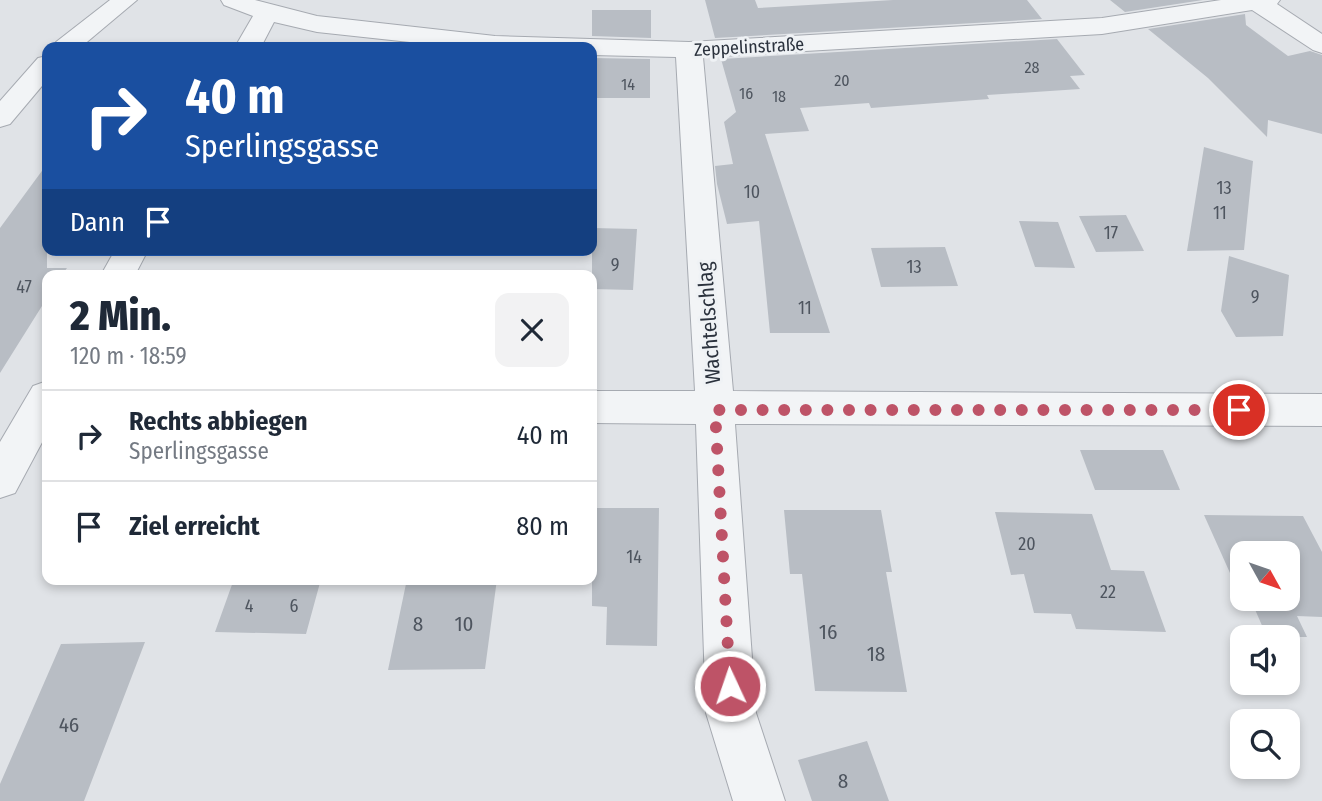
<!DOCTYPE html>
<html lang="de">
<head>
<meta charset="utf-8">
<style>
	body { margin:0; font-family:"Fira Sans Condensed",sans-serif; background:#f2f2f3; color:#1f2937; height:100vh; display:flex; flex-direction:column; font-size:26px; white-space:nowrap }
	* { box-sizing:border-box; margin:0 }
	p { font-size:23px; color:#747a83 }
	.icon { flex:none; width:38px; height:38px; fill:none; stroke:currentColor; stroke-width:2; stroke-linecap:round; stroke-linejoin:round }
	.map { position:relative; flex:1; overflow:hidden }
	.drawer { position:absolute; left:42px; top:270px; width:555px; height:315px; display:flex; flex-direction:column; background:#fff; border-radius:14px; box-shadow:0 4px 10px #0003 }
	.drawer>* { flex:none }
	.banner { position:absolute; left:42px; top:42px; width:555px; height:214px; border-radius:14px; box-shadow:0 4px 10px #0003; background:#1a4fa0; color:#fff; overflow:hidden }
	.needle { width:46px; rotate:130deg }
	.buttons { position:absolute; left:1230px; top:541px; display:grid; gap:14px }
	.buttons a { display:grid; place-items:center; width:70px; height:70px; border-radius:14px; background:#fff; box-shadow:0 4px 10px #0003; font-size:35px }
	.pin { position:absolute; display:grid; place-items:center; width:60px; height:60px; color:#fff; margin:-30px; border:4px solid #fff; border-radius:50%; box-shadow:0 2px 7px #0007 }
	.me { position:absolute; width:77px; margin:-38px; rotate:357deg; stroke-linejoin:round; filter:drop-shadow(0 0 5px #0008) }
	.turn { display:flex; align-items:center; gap:24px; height:147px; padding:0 28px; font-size:32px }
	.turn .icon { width:91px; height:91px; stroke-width:2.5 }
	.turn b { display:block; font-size:49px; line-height:60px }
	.then { display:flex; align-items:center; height:66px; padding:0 28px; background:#0003; gap:14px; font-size:26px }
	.round { display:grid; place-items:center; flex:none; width:74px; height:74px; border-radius:14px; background:#f2f2f3 }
	.summary { display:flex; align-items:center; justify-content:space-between; height:119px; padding:0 28px }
	h1 { font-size:42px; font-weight:800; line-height:52px }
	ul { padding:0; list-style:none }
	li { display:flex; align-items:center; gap:21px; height:91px; padding:0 28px; border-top:2px solid #e0e1e3 }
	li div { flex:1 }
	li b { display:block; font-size:26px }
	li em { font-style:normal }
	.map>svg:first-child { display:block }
	.building { fill:#b8bdc4 }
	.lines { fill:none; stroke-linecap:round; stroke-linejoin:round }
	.minor-casing { stroke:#a6aab1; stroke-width:2 }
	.minor { fill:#f2f4f6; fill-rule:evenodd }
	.route { stroke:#be5367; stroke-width:12; stroke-dasharray:0 21.6 }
	.labels { text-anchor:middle; stroke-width:6; stroke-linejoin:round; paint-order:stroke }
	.far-number-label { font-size:16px; fill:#4e555f }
	.far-street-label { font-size:18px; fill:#2b323d; stroke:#eff2f5 }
	.number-label { font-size:18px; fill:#4e555f }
	.street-label { font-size:21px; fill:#2b323d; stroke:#eff2f5 }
	.near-number-label { font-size:21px; fill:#4e555f }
</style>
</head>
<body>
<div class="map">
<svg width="1322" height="801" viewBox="0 0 1322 801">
	<rect width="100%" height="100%" fill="#e0e3e7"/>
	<path class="building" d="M705,0H755L758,8L893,0H1027L1042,19L715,38Z
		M1110,0H1203L1125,12Z
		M592,10H651V38L592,36Z
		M1245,14L1246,25L1288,56L1310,51L1322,55V134L1268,120L1267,137L1208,78L1148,29Z
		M1057,39L1085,75L1070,76L1080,89L987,95L989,99L871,108L869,103L800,108L809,131L765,134L830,333H770L759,221L727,224L717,184L715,166L733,164L724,122L736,112L721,59Z
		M592,58L650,59V98H592Z
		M1204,147L1253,161L1244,250L1187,251Z
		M47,164V268H67L62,275H47V298L0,373V228Z
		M1126,215L1144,251L1096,252L1079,216Z
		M1019,221L1058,222L1075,268L1035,267Z
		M592,228L637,229L633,290L592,289Z
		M945,247L958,286L881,287L871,248Z
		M1229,256L1289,275L1283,336L1236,337L1221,311Z
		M1080,450H1163L1180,490H1095Z
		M592,508H659L657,646L606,645L607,607L592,606Z
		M784,510H881L892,572H886L907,692L815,691L802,574H790Z
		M995,512L1092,514L1111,570L1144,571L1166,632L1076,629L1071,614L1034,613L1024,574L1011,575Z
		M1204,515L1303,516L1322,552V617L1297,616L1307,637H1267L1250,598H1288V553H1242V583L1238,573H1230Z
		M234,579H321L306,634L215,632Z
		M407,579H497L485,669L388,670Z
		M145,642L84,801H0V784L61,644Z
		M867,741L889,801H812L798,760Z"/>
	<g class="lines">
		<g class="minor-casing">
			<path id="minor" d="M110,0H137L81,47H52L56,42Z
				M221,0H255L317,16L495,36L689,42L1102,18L1221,0H1280L1277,4L1322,34V53L1313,50L1252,10L1102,34L703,57L733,391L1322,394V426L735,424L756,713L785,801H733L706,713L696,424L592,423V391H695L676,57L592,55V47H456L317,32L274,22L261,47H235L253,16L224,5Z
				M47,56V80L10,124L0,127V101L38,58Z
				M115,250H148L135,275H101Z
				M47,381V433L15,493L0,498V442L33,386Z"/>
		</g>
		<use href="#minor" class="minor"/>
	</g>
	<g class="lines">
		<path class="route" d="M730,686L715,410H1239"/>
	</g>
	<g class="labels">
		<g class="far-number-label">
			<text x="1032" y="73">28</text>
			<text x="842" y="86">20</text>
			<text x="628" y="90">14</text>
			<text x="746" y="99">16</text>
			<text x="779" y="102">18</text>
		</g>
		<g class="far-street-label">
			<text transform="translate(749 47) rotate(-3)" y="6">Zeppelinstraße</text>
		</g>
		<g class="number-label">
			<text x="1224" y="194">13</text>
			<text x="752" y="198">10</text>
			<text x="1220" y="219">11</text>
			<text x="1111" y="239">17</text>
			<text x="615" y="271">9</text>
			<text x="914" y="273">13</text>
			<text x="24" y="293">47</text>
			<text x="1255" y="303">9</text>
			<text x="805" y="314">11</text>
			<text x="1027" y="550">20</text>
			<text x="634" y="563">14</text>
			<text x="1108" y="598">22</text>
			<text x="249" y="612">4</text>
			<text x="294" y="612">6</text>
		</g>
		<g class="street-label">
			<text transform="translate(709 323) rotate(-94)" y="7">Wachtelschlag</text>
		</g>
		<g class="near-number-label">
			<text x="418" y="631">8</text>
			<text x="464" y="631">10</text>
			<text x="828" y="639">16</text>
			<text x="876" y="661">18</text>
			<text x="69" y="732">46</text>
			<text x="843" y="788">8</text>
		</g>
	</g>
</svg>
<div class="buttons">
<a><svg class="needle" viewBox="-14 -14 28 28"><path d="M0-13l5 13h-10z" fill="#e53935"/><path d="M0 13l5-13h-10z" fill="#747a83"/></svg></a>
<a><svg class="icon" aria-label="sound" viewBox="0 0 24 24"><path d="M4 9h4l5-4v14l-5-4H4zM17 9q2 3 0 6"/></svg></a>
<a><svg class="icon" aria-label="search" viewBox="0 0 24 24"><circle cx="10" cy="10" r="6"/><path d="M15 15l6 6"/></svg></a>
</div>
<div class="pin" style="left:1239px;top:410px;background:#d93025"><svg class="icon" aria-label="arrive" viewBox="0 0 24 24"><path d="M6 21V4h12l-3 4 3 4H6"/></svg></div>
<svg class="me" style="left:730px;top:686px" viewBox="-20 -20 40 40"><circle r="17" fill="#be5367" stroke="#fff" stroke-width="3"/><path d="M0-11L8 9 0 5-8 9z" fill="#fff"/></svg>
<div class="banner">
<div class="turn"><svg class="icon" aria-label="right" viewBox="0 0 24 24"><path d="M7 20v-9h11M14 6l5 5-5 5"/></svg><div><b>40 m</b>Sperlingsgasse</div></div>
<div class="then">Dann<svg class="icon" aria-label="arrive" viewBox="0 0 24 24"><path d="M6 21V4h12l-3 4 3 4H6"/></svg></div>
</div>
<section class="drawer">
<div class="summary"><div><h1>2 Min.</h1><p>120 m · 18:59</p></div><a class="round"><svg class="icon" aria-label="close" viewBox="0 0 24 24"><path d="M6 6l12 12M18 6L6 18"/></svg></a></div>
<ul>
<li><svg class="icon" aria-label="right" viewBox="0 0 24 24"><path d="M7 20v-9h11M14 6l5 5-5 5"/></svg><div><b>Rechts abbiegen</b><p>Sperlingsgasse</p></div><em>40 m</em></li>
<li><svg class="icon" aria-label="arrive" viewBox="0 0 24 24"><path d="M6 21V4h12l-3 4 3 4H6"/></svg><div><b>Ziel erreicht</b></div><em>80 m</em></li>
</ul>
</section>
</div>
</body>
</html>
